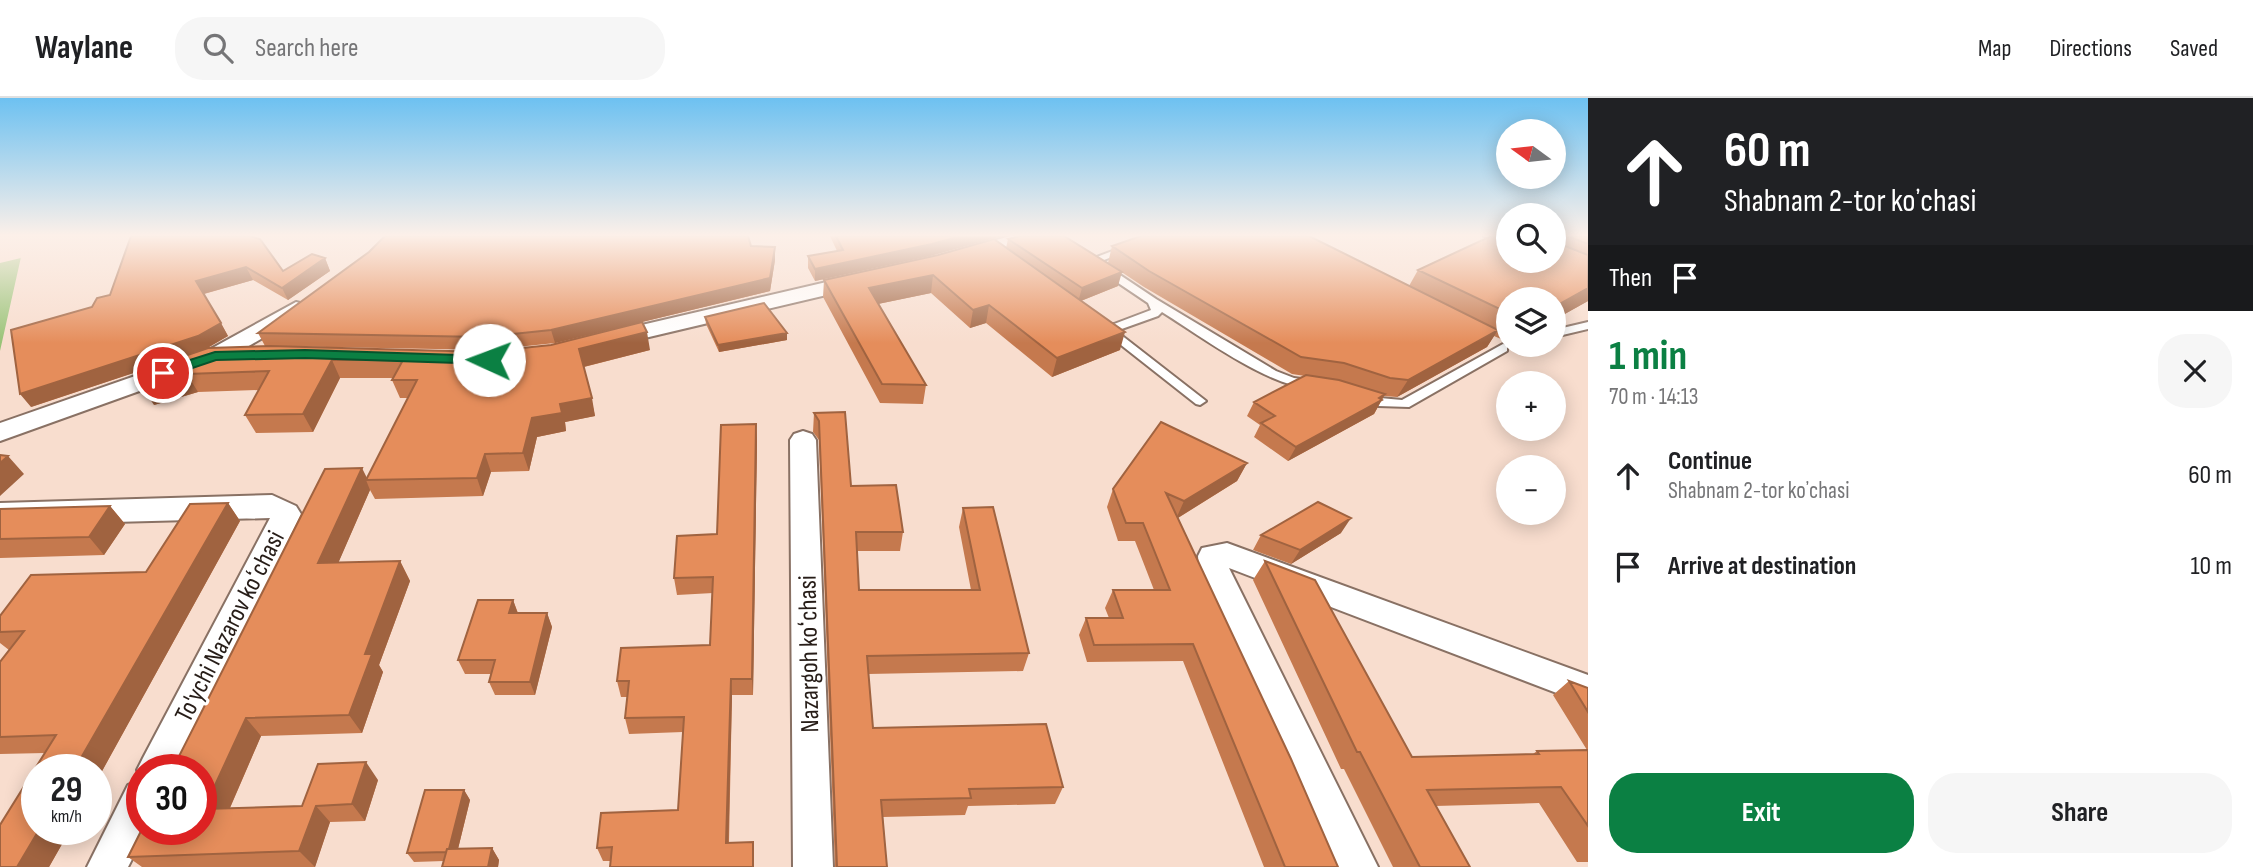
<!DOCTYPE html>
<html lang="en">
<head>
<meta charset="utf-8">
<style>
	body { margin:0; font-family:"Sofia Sans Condensed",sans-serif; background:#f6f6f6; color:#202124; height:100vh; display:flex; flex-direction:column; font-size:26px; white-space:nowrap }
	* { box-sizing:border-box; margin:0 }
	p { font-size:23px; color:#757577 }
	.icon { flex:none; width:38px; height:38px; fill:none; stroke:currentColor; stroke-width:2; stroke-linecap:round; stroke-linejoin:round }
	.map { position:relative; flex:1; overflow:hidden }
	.drawer { display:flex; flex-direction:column; background:#fff; width:665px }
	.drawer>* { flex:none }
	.top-card { background:#202124; color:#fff; overflow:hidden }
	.needle { width:46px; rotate:285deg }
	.controls { position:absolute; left:1496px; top:21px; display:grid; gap:14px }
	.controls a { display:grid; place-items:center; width:70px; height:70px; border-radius:50%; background:#fff; box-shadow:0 4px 18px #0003; font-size:35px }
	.speed { position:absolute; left:21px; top:656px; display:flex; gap:14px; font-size:35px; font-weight:700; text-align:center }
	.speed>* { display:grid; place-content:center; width:91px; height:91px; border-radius:50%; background:#fff; box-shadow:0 4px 18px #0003; line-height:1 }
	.speed small { font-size:18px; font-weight:400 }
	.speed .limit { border:10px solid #d22; background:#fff; color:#111 }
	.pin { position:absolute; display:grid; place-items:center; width:60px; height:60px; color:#fff; margin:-30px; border:4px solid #fff; border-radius:50%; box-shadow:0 2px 7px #0007 }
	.me { position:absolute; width:77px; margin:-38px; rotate:272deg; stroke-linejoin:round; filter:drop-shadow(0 0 5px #0008) }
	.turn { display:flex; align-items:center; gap:24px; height:147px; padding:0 21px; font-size:32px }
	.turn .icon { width:91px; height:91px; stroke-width:2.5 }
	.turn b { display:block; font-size:49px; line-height:60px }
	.then { display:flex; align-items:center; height:66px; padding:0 21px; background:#0003; gap:14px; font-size:26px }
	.round { display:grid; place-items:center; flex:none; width:74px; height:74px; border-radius:28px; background:#f6f6f6 }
	.overview { display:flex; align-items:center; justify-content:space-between; height:119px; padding:0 21px }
	h1 { font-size:42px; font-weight:700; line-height:52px; color:#0b8043 }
	.cta { display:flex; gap:14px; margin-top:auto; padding:14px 21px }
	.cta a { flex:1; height:80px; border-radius:28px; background:#0b8043; color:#fff; font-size:28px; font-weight:700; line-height:80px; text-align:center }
	.cta a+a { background:#f6f6f6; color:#202124 }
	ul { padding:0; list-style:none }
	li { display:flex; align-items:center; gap:21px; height:91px; padding:0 21px }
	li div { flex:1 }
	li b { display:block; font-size:26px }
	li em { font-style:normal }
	header { display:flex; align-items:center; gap:42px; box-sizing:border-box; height:98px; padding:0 35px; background:#fff; border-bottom:2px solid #e0e0e0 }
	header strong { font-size:33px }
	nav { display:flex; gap:38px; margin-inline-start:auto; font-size:24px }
	.search { width:490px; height:63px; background:#f6f6f6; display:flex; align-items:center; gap:18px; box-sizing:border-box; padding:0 24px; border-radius:28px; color:#757577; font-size:26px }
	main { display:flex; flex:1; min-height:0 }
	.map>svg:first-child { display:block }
	.green { fill:#99c377 }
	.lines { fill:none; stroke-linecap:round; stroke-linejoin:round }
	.service-casing { stroke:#897164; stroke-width:4 }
	.minor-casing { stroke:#897164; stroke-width:4 }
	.service { fill:#fff; fill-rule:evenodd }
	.minor { fill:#fff; fill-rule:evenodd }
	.wall { fill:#c5794e }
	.shaded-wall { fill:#a06340 }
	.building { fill:#e58d5b; stroke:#a06340; stroke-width:2 }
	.route { fill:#0b8043; stroke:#07532c; stroke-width:2 }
	.labels { text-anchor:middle; stroke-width:6; stroke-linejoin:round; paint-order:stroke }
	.street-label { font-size:26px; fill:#271d18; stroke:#fff }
</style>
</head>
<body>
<header>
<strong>Waylane</strong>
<div class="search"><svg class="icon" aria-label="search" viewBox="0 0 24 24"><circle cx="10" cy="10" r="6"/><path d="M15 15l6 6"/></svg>Search here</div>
<nav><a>Map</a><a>Directions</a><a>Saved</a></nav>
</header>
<main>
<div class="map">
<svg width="1588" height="769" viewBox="0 0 1588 769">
	<rect width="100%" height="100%" fill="#f8ddce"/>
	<path class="green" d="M21,160V159L0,253V165Z"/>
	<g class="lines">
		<g class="service-casing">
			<path id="service" d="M1152,138H1166L1104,162L1105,167L1156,201L1276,273L1294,280L1316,283L1318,286L1316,289C1278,296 1196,235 1162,214L1158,218L1116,233L1206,303L1200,307L1196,306L1102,232L1097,230V226H1114L1151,212L1148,205L1096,170L1094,160Z
				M1484,138H1497L1508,143V149Z
				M1588,224V231L1554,239V232Z
				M1503,246L1507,247V253L1409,309L1378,308L1361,302L1359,299L1365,295L1380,300L1402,302Z"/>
		</g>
		<g class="minor-casing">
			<path id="minor" d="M1010,138H1041L1038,142L965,163L958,161L955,157L958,153Z
				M861,176L869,177L872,182L869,187L611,248L603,246L599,241L603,236Z
				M296,204L304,206L307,211L304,216L223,263L0,343V325L207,253Z
				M803,333L812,336L816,342L833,769H793L790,342L794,336Z
				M272,397L296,408L301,416L175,672H142V732H147L128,769H87L128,687L142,682L137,672L143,660L270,420L0,427V405Z
				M1227,445L1588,577V607L1229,470L1378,769H1337L1199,471L1198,458L1202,450Z"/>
		</g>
		<use href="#service" class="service"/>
		<use href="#minor" class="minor"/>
	</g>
	<path class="wall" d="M830,138H1002L930,158L815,183L808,170V158L837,153Z
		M1554,138H1588V203L1554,222V201H1508V237L1501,241L1494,238L1487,249L1397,299L1384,298L1374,316L1288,363L1254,339L1260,327L1247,318L1254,304L1305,278L1292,276L1144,189L1108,165L1112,148L1409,188L1418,172Z
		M260,141L283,173L325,160L330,173L288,202L253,182L204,196L228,238L206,250L265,248L258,235L751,148L775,162L770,193L555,245L489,252L274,248L484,254L650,252L584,269L595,318L565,324L566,333L537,339L529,373L491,374L483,398L375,401L370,392L338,465L400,463L410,483L379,567L383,574L362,635L261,638L230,710L302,708L378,682L365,723L330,724L315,769H142L128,759L201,672L367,380L408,300H400L392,282L393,280H340L313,334L256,335L245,317L259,292L198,294L154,307L202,252L31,309L92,209L110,197Z
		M1008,141L1118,188L1081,203L1120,252L1052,279L986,225L970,230L931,195L878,206L926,287L923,306L880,305L823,199L824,182L1006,150Z
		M705,219L787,235V242L719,254L706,226Z
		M845,314L851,388L903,434L900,453H857L859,492H971L959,429L963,410L1029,555L1023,573L868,576L873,630L1063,689L1055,706L968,708L965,717L883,719L887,769H835L819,342L813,334L814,315Z
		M756,326L757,343L753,597H732L729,745L753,744L754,769H610L611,763H603L597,750L678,712L683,634L629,636L625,620L627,599H621L617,583L710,547L713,495L677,497L674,480L717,436Z
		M1247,365L1237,383L1178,420L1338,769H1264L1183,563L1087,564L1079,537L1086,520H1109L1105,510L1113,492H1154L1135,443H1118L1107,409L1113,391Z
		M228,405L240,423L96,684V672H37V732H70L49,769H0V727L45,655L0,656V564L9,552L0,545V518L31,477L146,474L190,406Z
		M110,408L125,426L104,457L0,460V411Z
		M1341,435L1291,466L1253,452L1261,437Z
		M1265,463L1412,659L1533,656L1537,653L1587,652L1553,597L1569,583L1588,590V764H1577L1539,705L1435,708L1470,769H1393L1344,671H1341L1253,482Z
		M513,502L518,515H547L552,529L535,597H495L489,584L491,576H465L458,562Z
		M464,692L470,702L458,751L492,750L499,762L498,769H442L444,763L414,764L407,755Z"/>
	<path class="shaded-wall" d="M961,138H1002L930,158L815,183V171Z
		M775,149V162L770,193L555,245L551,232Z
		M325,160L330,173L288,202L282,190Z
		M246,169L253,182L203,196L196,183Z
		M1122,174L1118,188L1078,204L1082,190Z
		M933,177L931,195L868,208L869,190Z
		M1588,190V203L1554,222V209Z
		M989,207L986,225L970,230L973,212Z
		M221,225L228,238L206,251L31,309L20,296Z
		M1508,230V237L1501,241Z
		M1498,232L1487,249L1397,299L1408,282Z
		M647,234L650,252L583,269L579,251Z
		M1125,234L1120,252L1052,279L1057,260Z
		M787,235V242L719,254L718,247Z
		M332,262L340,280L313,334L303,316Z
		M187,276L198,294L154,307L142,289Z
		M1385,296L1374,316L1288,363L1296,349Z
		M592,300L595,318L565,324L566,333L537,339L529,373L523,355L532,320L560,306Z
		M756,326L757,343L753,597L752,581Z
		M485,356L491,374L483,398L477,380Z
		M8,358L24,376L0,398V365Z
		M1247,365L1237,383L1176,421L1184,403Z
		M362,370L368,382H366L370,392L330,484L318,465Z
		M228,405L240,423L96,684V672H74Z
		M110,408L125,426L104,457L89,439Z
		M1351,420L1341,435L1291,466L1300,452Z
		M400,463L410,483L379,567L383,574L362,635L349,617L365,556Z
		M513,502L518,516L509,515Z
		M547,515L552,529L535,597L530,584Z
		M731,581L732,597L728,759L726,745Z
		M246,620L261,638L222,728L204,711Z
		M366,664L378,682L365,723L352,706Z
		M464,692L470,702L455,763L448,754Z
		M316,708L330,724L315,769L299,753Z
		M39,732H70L49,769H17Z
		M492,750L499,762L498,769H488Z"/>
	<path class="building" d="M131,138H250L260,141L283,173L312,156L325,160L282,190L246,169L196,183L221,225L198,238L20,296L11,232L92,209L97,200L110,197Z
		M385,138H748L751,148L775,149L770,180L551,232L485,239L258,235L369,154Z
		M836,138H961L932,146L815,171L808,158L843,152Z
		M1020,138H1064L1122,174L1082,190L1008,141Z
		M1141,138H1309L1498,232L1408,282L1390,280L1344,265L1301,259L1149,173L1112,148Z
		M1491,138H1508V163H1554V141L1555,144L1588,157V190L1554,209V201H1508V215L1418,172Z
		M1554,138H1588V146L1570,139L1554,140Z
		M994,141L1125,234L1057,260L989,207L973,212L933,177L869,190L926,287L882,286L824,182L938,157Z
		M764,205L787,235L718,247L705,219Z
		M642,224L647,234L579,251L592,300L560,306L562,315L532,320L523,355L485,356L477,380L366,382L417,282H392L403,262H332L303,316L245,317L269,273L187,276L142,289L138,274L208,250L270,248L484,254L551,247Z
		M1306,277L1339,282L1385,296L1379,300L1382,302L1296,349L1261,325L1275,318L1254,304Z
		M845,314L851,388L896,387L903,434H856L859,492H980L963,410L993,409L1029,555L867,558L873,630L1046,626L1063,689L969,691L971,700L881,702L887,769H837L819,323L814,315Z
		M1161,324L1247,365L1184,403L1166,395L1291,661L1338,769H1285L1193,546L1094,547L1086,520H1123L1113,492H1170L1143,425H1126L1113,391Z
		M756,326L752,581H731L726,745L753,744V769H610L612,749L597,750L601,715L678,712L684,619L625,620L629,583H617L621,550L710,547L713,479L674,480L677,438L717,436L721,327Z
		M0,357L8,358L0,365Z
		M362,370L318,465L400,463L365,556H372L349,617L246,620L204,711L302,708L318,666L366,664L352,706L316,708L299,753L128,759L142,731L201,732V672H172L325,371Z
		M1318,404L1351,420L1300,452L1261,437Z
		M228,405L74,672H37V732H39L17,769H0V727L56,637L0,639V564L24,533L0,534V518L31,477L146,474L190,406Z
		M110,408L89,439L0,441V411Z
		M1265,463L1315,482L1412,659L1539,656L1537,653L1588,652V728L1561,689L1427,692L1470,769H1420L1360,654H1357Z
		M478,502H513L509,515H547L530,584H489L495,562H458Z
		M1569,583L1588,590V614Z
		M425,692H464L449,751H447L446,754L407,755Z
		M492,750L488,769H442L447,751Z"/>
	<linearGradient id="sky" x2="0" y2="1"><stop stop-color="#6dc1f1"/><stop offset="0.56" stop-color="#fcf0e9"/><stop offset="1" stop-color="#fcf0e9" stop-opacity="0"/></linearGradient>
	<rect width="1588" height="245" fill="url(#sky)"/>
	<path class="route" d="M305,252L489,258L496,262L489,266L305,260L216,262L163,280L156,275L158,272L215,254Z"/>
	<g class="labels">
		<g class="street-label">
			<text transform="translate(229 528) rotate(-63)" y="9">To'ychi Nazarov koʻchasi</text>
			<text transform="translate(808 556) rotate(-91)" y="9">Nazargoh koʻchasi</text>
		</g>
	</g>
</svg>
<div class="controls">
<a><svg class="needle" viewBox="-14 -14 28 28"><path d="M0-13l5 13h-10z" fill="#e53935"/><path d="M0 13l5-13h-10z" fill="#757577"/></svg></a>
<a><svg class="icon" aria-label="search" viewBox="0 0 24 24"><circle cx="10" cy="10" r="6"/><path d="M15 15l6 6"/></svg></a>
<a><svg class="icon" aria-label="layers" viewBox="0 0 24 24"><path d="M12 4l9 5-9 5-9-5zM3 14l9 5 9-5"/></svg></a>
<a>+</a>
<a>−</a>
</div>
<div class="speed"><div>29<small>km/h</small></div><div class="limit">30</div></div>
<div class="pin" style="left:163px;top:275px;background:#d93025"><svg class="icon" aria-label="arrive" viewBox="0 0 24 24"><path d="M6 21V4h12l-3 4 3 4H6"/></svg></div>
<svg class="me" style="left:489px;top:262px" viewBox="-20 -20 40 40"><circle r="19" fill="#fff"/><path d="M0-13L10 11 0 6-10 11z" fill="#0b8043"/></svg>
</div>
<section class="drawer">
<div class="top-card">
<div class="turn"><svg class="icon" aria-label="ahead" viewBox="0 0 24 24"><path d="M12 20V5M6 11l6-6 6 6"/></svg><div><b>60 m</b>Shabnam 2-tor koʼchasi</div></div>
<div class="then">Then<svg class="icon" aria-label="arrive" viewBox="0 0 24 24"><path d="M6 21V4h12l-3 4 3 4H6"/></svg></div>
</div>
<div class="overview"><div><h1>1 min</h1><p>70 m · 14:13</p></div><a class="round"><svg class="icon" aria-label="close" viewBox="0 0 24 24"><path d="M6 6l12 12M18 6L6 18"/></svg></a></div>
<ul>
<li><svg class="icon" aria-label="ahead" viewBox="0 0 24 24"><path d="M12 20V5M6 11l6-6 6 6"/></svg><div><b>Continue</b><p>Shabnam 2-tor koʼchasi</p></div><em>60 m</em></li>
<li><svg class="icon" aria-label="arrive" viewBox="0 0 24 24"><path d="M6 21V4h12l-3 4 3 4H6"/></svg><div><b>Arrive at destination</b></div><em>10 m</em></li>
</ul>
<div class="cta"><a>Exit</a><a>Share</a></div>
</section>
</main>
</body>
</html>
